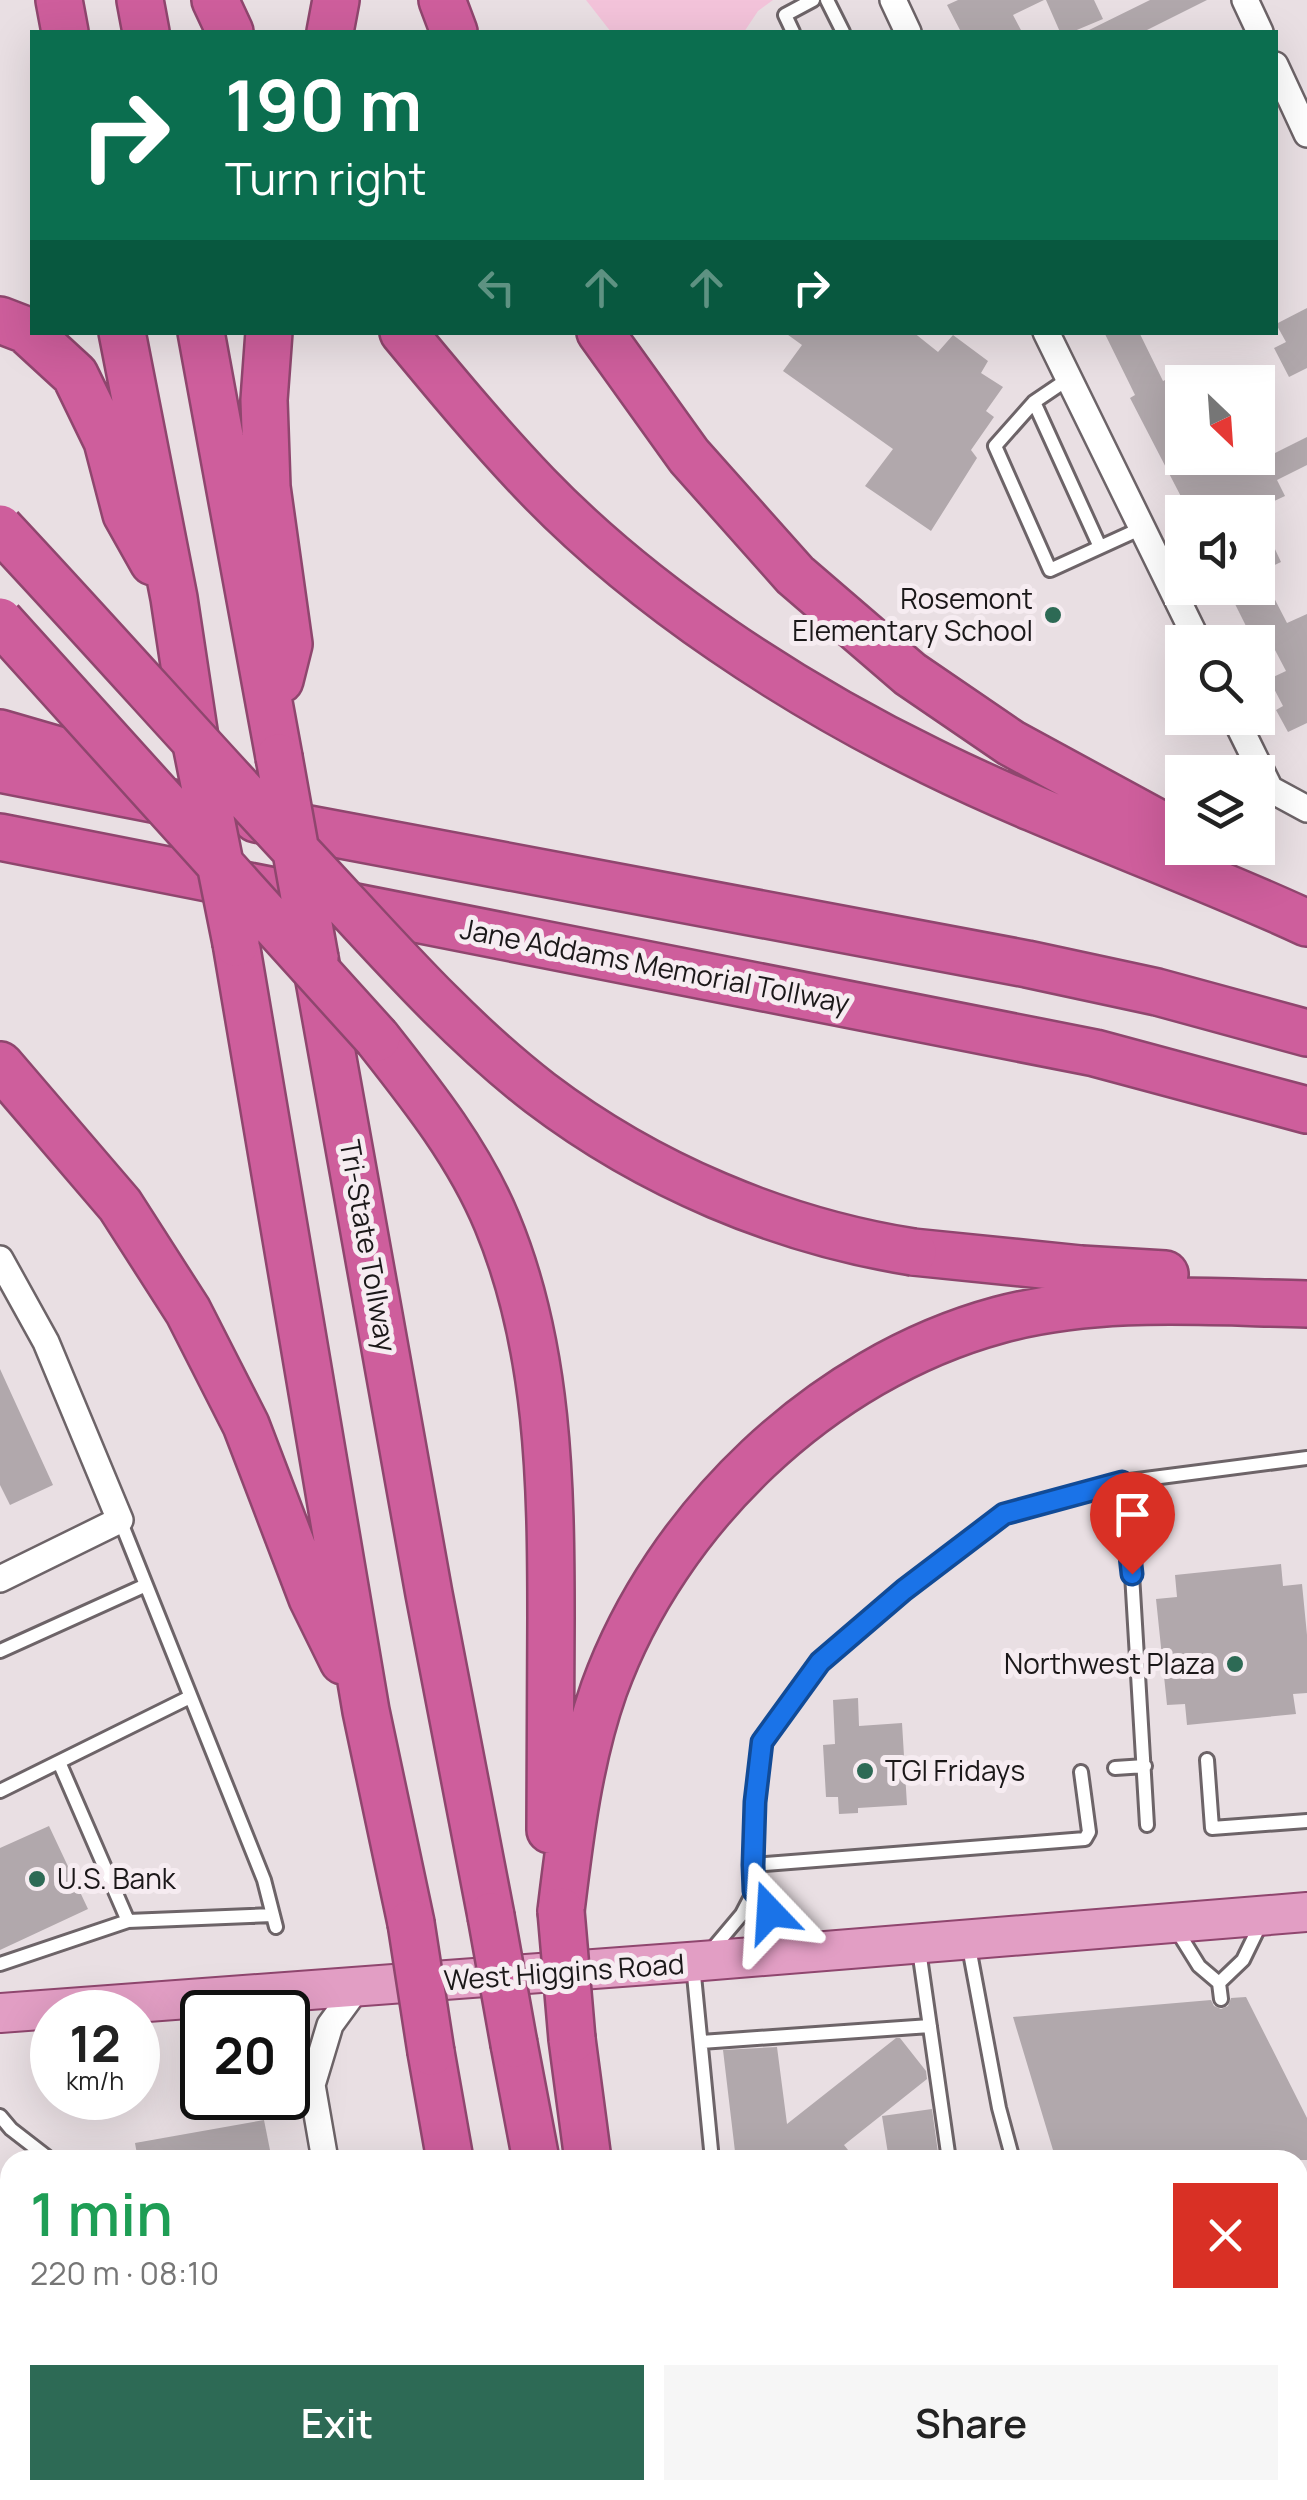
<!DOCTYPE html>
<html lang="en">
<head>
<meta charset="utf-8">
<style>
	body { margin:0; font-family:Manrope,sans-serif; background:#f6f6f6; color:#222; height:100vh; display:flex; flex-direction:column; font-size:38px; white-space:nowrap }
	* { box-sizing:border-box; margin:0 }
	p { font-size:32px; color:#767676 }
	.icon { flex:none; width:55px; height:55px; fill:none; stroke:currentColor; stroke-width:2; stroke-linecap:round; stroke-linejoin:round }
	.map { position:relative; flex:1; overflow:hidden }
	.side { position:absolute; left:0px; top:2150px; width:1308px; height:350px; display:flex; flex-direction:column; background:#fff; border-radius:30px 30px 0 0; box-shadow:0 10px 40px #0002 }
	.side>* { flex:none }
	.guide { position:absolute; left:30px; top:30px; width:1248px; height:305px; border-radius:0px; box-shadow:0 10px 40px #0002; background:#0b6e4f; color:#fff; overflow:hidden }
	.needle { width:65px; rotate:155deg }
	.fabs { position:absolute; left:1165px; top:365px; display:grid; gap:20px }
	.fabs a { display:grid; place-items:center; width:110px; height:110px; border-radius:0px; background:#fff; box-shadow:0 10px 40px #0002; font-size:50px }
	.speed { position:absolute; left:30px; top:1990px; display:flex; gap:20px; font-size:50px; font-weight:700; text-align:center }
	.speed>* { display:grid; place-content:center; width:130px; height:130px; border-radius:50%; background:#fff; box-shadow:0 10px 40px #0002; line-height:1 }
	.speed small { font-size:25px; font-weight:400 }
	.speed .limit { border:5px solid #111; border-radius:15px; background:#fff; color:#111 }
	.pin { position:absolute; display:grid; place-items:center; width:85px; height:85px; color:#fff; margin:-102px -42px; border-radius:50% 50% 50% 0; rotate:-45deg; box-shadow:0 0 10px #0007 }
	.pin .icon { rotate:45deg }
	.me { position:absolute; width:110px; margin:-55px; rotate:340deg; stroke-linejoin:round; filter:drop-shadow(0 0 8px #0008) }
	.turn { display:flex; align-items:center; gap:35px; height:210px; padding:0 30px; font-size:45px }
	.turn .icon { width:130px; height:130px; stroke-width:2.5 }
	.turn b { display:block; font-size:70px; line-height:85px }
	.lanes { display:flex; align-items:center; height:95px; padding:0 30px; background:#0003; justify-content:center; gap:50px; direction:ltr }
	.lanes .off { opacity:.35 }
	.round { display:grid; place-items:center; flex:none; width:105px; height:105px; border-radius:0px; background:#f6f6f6 }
	.headline { display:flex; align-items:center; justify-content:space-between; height:170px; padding:0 30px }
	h1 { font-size:60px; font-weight:600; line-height:75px; color:#1e9e55 }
	.cta { display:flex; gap:20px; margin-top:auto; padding:20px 30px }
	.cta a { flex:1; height:115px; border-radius:0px; background:#2d6a55; color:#fff; font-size:40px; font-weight:600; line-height:115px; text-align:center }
	.cta a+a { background:#f6f6f6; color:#222 }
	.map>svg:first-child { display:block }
	.park { fill:#f3c3da }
	.building { fill:#b1a8ac }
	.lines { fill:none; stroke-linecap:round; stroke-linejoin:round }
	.service-casing { stroke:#6d6468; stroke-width:18 }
	.minor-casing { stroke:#6d6468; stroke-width:30 }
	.secondary-casing { stroke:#6d6468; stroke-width:40 }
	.primary-casing { stroke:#8f466e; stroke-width:42 }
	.motorway-casing { stroke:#8f466e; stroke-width:50 }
	.service { stroke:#fff; stroke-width:12 }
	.minor { stroke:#fff; stroke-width:25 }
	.secondary { stroke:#f0cfe1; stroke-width:35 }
	.primary { stroke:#e29ec4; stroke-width:38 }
	.motorway { stroke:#ce5e9c; stroke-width:45 }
	.motorway-bridge-casing { stroke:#8f466e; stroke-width:50; stroke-linecap:butt }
	.motorway-bridge { stroke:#ce5e9c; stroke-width:45 }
	.route-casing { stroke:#114b97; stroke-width:25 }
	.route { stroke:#1a73e8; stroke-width:18 }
	.poi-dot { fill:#2d6a55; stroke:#f6ecf1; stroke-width:4 }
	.labels { text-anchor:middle; stroke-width:10; stroke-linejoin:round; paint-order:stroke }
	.poi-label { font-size:28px; fill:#1b1819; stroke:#f6ecf1; text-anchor:end }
	.street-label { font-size:28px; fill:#1b1819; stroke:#f6ecf1 }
</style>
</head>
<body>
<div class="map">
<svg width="1307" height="2500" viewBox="0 0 1307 2500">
	<rect width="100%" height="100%" fill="#e9dfe3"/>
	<path class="park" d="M586,0H773L758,11L744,32H611Z"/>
	<path class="building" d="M958,0H1044L1013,15L1022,32H961L947,5Z
		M1046,0H1094L1103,19L1072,32H1060Z
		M1150,0H1207L1143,32H1085Z
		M1307,308V368L1289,377L1274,348L1286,342L1276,324Z
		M784,332H913L938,352L953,335L988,361L981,373L1003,387L986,411L994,417L971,450L977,458L931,531L865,486L893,449L783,371L802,345Z
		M1104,332H1139L1163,381L1182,372V458H1265L1307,437V465L1277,480L1285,496L1251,512H1189L1130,398L1135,395Z
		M1258,513L1281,562L1258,573Z
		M1227,588H1269L1287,623L1307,614V723L1288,732L1276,710L1283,706L1269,679L1286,671L1266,633L1253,640Z
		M0,1369L53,1485L10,1505L0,1485Z
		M1281,1564L1283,1586L1302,1584L1307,1635V1693L1293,1694L1296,1714L1187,1725L1185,1704L1167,1705L1156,1599L1177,1597L1175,1575Z
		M858,1698L859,1726L902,1723L907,1805L858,1808V1813L839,1814L838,1797H826L823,1745L835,1744L833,1700Z
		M49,1826L88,1909L0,1950V1848Z
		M1246,1997L1307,2118V2160H1056L1013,2017L1211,2000L1214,2006L1221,2009L1228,2006L1231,1998Z
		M896,2038H900L926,2071L927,2079L844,2145L856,2160H736L723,2050L777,2047L787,2124Z
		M932,2109L939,2160H889L882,2116Z
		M264,2120L272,2160H138L135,2143Z"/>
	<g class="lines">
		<g class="service-casing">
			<path id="service" d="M827,0L843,32
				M793,32L785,15L813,0
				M1068,379L1034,402L995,446L1050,570L1142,528
				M1034,402L1100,547
				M1122,1482L1132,1574L1147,1825
				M120,1520L264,1880L276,1927
				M0,1651L146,1585
				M1207,1760L1212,1828L1307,1821
				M59,1762L128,1921
				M1115,1768L1145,1766
				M1081,1772L1089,1832L1085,1839L753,1865L755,1802L762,1742L820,1662L904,1590L1003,1515L1122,1482L1307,1458
				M0,1791L190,1697
				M754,1891L769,1911L804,1943
				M1176,1929L1199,1966L1219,1983L1243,1960L1261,1923
				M968,1942L999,2108L1013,2160
				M919,1950L949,2160
				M710,1952L742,1914L754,1891L753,1865
				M0,1964L128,1921L272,1915
				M693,1965L712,2160
				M1219,1983L1221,1999
				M701,2042L930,2026
				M0,2116L11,2129L51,2160
				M0,2218L10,2213
				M0,2278L10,2273
				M0,2458L10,2453
				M758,2490L760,2500
				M997,2490L998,2500
				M1090,2490V2500
				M3,2500L22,2490"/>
		</g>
		<g class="minor-casing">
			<path id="minor" d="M893,0L908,32
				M1245,0L1260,32
				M1275,65L1307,134
				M1046,332L1198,642
				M1235,718L1270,789L1307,809
				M0,1259L46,1342L120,1520L0,1579
				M288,2036L312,2085L325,2160
				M312,2085L330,2025L357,1988
				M394,2490L396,2500"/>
		</g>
		<g class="secondary-casing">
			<path id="secondary" d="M1298,2452L1307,2447
				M1205,2500L1224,2490"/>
		</g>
		<g class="primary-casing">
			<path id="primary" d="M0,2013L702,1961L1307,1912"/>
		</g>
		<g class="motorway-casing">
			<path id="motorway" d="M59,0L65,32
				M140,0L146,32
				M215,0L230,32
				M442,0L454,32
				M330,32L336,0
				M0,320L26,330L75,375L107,441L126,514L153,562
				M122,332L174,598L196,744
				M201,332L279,757
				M269,332L264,400L267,487L289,644L280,680
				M403,332C446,384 490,437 537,486C645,598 793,694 932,762C1054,822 1184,866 1307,923
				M600,332L689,456L795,575L910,674L1011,743L1182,836
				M0,733L100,762
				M0,769L183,805
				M256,819L1027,964L1157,992L1307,1033
				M0,837L1095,1053L1307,1110
				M236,943L366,1711L411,1923
				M315,958L429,1594L491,1916
				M377,1038C422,1095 469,1154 497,1222C549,1347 551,1484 551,1617C550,1688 550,1759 550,1830
				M0,1065L120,1205L188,1311L246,1425L312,1598L343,1661
				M913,1252L1081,1269L1165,1274
				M561,1911C570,1836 579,1760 604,1689C666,1518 822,1368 999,1320C1100,1293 1204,1302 1307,1304
				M572,2039L588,2160
				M514,2044L536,2160
				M431,2052L450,2160
				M512,2490L514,2500
				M597,2490L599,2500
				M638,2490L640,2500"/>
		</g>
		<use href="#service" class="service"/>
		<use href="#minor" class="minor"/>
		<use href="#secondary" class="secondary"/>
		<use href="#primary" class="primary"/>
		<use href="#motorway" class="motorway"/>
		<g class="motorway-bridge-casing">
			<path id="motorway-bridge" d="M0,528C102,637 201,749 303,858C379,939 452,1025 540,1093C648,1175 780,1231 913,1252
				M0,621L377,1038
				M196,744L236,943
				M279,757L315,958
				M561,1911L572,2039
				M491,1916L514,2044
				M411,1923L431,2052"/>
		</g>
		<use href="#motorway-bridge" class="motorway-bridge"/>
	</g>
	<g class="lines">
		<g class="route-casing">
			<path id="route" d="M770,1912L754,1891L753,1865L755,1802L762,1742L820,1662L904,1590L1004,1514L1122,1482L1132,1574"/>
		</g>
		<use href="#route" class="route"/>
	</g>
	<g class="poi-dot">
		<circle cx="1053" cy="615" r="10"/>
		<circle cx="1235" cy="1664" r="10"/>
		<circle cx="865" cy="1771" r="10"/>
		<circle cx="37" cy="1879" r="10"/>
	</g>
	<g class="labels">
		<g class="poi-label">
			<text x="1033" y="609">Rosemont<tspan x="1033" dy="32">Elementary School</tspan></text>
			<text x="1215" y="1674">Northwest Plaza</text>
			<text x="885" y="1781" text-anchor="start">TGI Fridays</text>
			<text x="57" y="1889" text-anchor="start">U.S. Bank</text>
		</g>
		<g class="street-label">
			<text transform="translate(655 966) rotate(11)" y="10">Jane Addams Memorial Tollway</text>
			<text transform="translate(368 1246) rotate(80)" y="10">Tri-State Tollway</text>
			<text transform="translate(564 1972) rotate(-4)" y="10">West Higgins Road</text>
		</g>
	</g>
</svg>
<div class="fabs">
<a><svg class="needle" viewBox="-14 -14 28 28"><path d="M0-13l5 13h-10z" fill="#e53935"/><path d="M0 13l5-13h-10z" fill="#767676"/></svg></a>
<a><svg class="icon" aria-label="sound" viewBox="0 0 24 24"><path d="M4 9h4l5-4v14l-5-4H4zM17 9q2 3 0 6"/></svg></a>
<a><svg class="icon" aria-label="search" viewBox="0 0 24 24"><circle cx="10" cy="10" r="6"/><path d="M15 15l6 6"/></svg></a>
<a><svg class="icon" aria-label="layers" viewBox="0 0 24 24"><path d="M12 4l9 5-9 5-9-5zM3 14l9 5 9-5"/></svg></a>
</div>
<div class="speed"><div>12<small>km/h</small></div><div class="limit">20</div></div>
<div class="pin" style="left:1132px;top:1574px;background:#d93025"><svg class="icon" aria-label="arrive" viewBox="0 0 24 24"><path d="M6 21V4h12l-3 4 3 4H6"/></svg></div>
<svg class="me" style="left:770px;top:1912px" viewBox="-20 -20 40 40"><path d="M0-17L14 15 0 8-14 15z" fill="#1a73e8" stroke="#fff" stroke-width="4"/></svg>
<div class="guide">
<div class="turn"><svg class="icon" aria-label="right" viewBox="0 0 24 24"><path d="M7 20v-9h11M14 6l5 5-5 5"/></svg><div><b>190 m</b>Turn right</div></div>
<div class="lanes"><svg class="icon off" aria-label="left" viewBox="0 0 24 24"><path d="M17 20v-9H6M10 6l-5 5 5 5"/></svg><svg class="icon off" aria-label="ahead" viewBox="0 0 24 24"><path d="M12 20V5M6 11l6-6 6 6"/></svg><svg class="icon off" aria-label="ahead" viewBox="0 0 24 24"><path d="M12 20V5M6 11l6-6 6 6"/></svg><svg class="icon" aria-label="right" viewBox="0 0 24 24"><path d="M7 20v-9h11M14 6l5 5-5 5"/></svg></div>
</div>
<section class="side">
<div class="headline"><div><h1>1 min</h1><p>220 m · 08:10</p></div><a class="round" style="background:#d93025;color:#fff"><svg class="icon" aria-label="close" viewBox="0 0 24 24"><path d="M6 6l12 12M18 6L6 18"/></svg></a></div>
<div class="cta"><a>Exit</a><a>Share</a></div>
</section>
</div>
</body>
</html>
